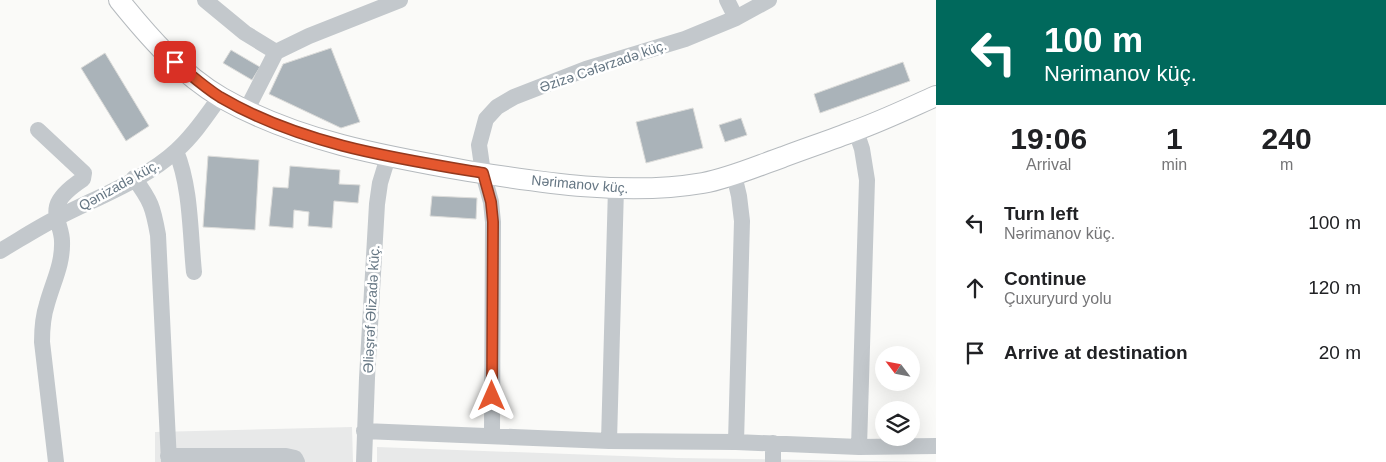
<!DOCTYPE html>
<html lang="en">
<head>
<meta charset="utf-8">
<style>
	body { margin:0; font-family:Helvetica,sans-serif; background:#f2f2f2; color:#202124; height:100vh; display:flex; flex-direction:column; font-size:19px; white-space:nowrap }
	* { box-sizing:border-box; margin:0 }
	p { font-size:16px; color:#757577 }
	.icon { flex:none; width:28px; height:28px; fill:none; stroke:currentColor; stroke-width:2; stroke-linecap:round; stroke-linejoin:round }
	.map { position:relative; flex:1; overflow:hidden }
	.drawer { display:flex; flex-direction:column; background:#fff; width:450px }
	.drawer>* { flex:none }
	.hud { background:#00695c; color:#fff; overflow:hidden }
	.needle { width:32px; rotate:302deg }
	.buttons { position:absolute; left:875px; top:346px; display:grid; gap:10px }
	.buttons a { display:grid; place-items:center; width:45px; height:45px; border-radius:50%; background:#fff; box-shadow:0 5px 20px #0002; font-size:25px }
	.pin { position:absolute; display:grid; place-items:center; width:42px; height:42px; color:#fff; margin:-21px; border-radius:10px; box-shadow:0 2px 8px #0006 }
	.me { position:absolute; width:55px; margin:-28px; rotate:0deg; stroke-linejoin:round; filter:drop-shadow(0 0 4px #0008) }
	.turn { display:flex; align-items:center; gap:18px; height:105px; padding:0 25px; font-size:22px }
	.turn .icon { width:65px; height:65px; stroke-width:2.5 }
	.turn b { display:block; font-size:35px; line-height:42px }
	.eta { display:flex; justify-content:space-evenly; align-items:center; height:85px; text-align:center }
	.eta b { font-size:30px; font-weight:700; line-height:35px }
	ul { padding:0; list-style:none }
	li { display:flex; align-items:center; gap:15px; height:65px; padding:0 25px }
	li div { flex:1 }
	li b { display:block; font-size:19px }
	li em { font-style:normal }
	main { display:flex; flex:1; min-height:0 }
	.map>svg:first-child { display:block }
	.built { fill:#e8e9e9 }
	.building { fill:#aab3b9; stroke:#dcdcda }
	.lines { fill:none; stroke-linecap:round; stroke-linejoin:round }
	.major-casing { stroke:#b5babe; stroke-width:22 }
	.minor { stroke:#c3c8cc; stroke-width:16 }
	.major { stroke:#fff; stroke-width:20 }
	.route-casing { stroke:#94391e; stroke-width:12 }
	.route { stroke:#e4572e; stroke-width:9 }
	.labels { text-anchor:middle; stroke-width:5; stroke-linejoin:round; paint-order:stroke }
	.street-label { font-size:14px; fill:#657683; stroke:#fff }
</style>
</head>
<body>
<main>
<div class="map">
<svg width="936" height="462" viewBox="0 0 936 462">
	<rect width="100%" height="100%" fill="#fafaf8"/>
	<path class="built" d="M352,427L353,462H155V432Z
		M377,447L677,458L936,462H377Z"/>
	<path class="building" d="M331,48L360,122L341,128L269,94L283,64Z
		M231,50L260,67L252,80L223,63Z
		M105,53L149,126L126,141L81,68Z
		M903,62L910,81L820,113L814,94Z
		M693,108L703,148L646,163L636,122Z
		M741,118L747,135L725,142L719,125Z
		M208,156L259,160L255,230L203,227Z
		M290,166L340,170L339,184L360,185L358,203L334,201L332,228L308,226L309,212L294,210L293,228L269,226L273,187L288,188Z
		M432,196L477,198L476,219L430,216Z"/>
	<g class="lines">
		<g class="major-casing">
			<path id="major" d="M119,0C148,36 181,74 222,98C298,141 383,156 468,171C543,183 627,196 703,183C730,178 757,166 783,157C807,148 831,140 854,131C882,121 909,108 936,96"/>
		</g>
		<path class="minor" d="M205,0L245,33L276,52
			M727,0L736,18
			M246,111L276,52L309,36L400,0
			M38,130L84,173L83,179C74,185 60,195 57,206C54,218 62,229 62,241C63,264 53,282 47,304C43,316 42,329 42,342L56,462
			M856,131L862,149L867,180L859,447
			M176,151C191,187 190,233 194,272
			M734,175L739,196L742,221L736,442
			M134,178C151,201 153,207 158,235L169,462
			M0,251C19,240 37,228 57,218C95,198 145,180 177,150C194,135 207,115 220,97
			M364,431L609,441L736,442L859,447L936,446
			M492,435L493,222L491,202L483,173L479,145L486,119L497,107L514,97L586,69L685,39L736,18L769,0
			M609,441L616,188
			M773,443V462
			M168,456H286L295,458L297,462
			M364,462L367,378L377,204L380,183L388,157"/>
		<use href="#major" class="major"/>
	</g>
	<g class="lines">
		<g class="route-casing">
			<path id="route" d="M175,62C190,74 204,87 220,97C300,144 393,158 483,173L491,202L493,222L492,396"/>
		</g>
		<use href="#route" class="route"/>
	</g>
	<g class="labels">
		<g class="street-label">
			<text transform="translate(603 66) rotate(-19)" y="5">Əzizə Cəfərzadə küç.</text>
			<text transform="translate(580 184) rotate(5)" y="5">Nərimanov küç.</text>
			<text transform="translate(119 185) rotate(-29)" y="5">Qənizadə küç.</text>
			<text transform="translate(371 309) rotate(-87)" y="5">Əliəşrəf Əlizadə küç.</text>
		</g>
	</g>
</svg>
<div class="buttons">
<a><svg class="needle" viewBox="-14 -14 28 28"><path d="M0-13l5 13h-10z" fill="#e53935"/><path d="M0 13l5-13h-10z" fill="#757577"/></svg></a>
<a><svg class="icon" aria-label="layers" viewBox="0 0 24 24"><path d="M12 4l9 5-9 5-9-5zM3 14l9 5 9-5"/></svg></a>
</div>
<div class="pin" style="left:175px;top:62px;background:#d93025"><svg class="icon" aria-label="arrive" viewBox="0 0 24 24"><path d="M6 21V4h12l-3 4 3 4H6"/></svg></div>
<svg class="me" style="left:492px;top:396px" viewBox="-20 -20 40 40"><path d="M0-17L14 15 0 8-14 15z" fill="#e4572e" stroke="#fff" stroke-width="4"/></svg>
</div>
<section class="drawer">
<div class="hud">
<div class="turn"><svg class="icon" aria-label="left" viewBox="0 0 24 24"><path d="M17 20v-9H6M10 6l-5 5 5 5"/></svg><div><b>100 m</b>Nərimanov küç.</div></div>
</div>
<div class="eta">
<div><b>19:06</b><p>Arrival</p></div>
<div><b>1</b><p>min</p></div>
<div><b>240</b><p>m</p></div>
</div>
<ul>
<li><svg class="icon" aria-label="left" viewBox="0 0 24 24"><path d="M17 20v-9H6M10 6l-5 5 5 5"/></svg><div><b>Turn left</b><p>Nərimanov küç.</p></div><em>100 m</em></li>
<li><svg class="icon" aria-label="ahead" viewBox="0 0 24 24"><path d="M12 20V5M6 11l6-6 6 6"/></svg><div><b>Continue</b><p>Çuxuryurd yolu</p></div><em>120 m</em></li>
<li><svg class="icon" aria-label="arrive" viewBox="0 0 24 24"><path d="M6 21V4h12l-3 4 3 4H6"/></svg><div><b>Arrive at destination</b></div><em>20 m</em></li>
</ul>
</section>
</main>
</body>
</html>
